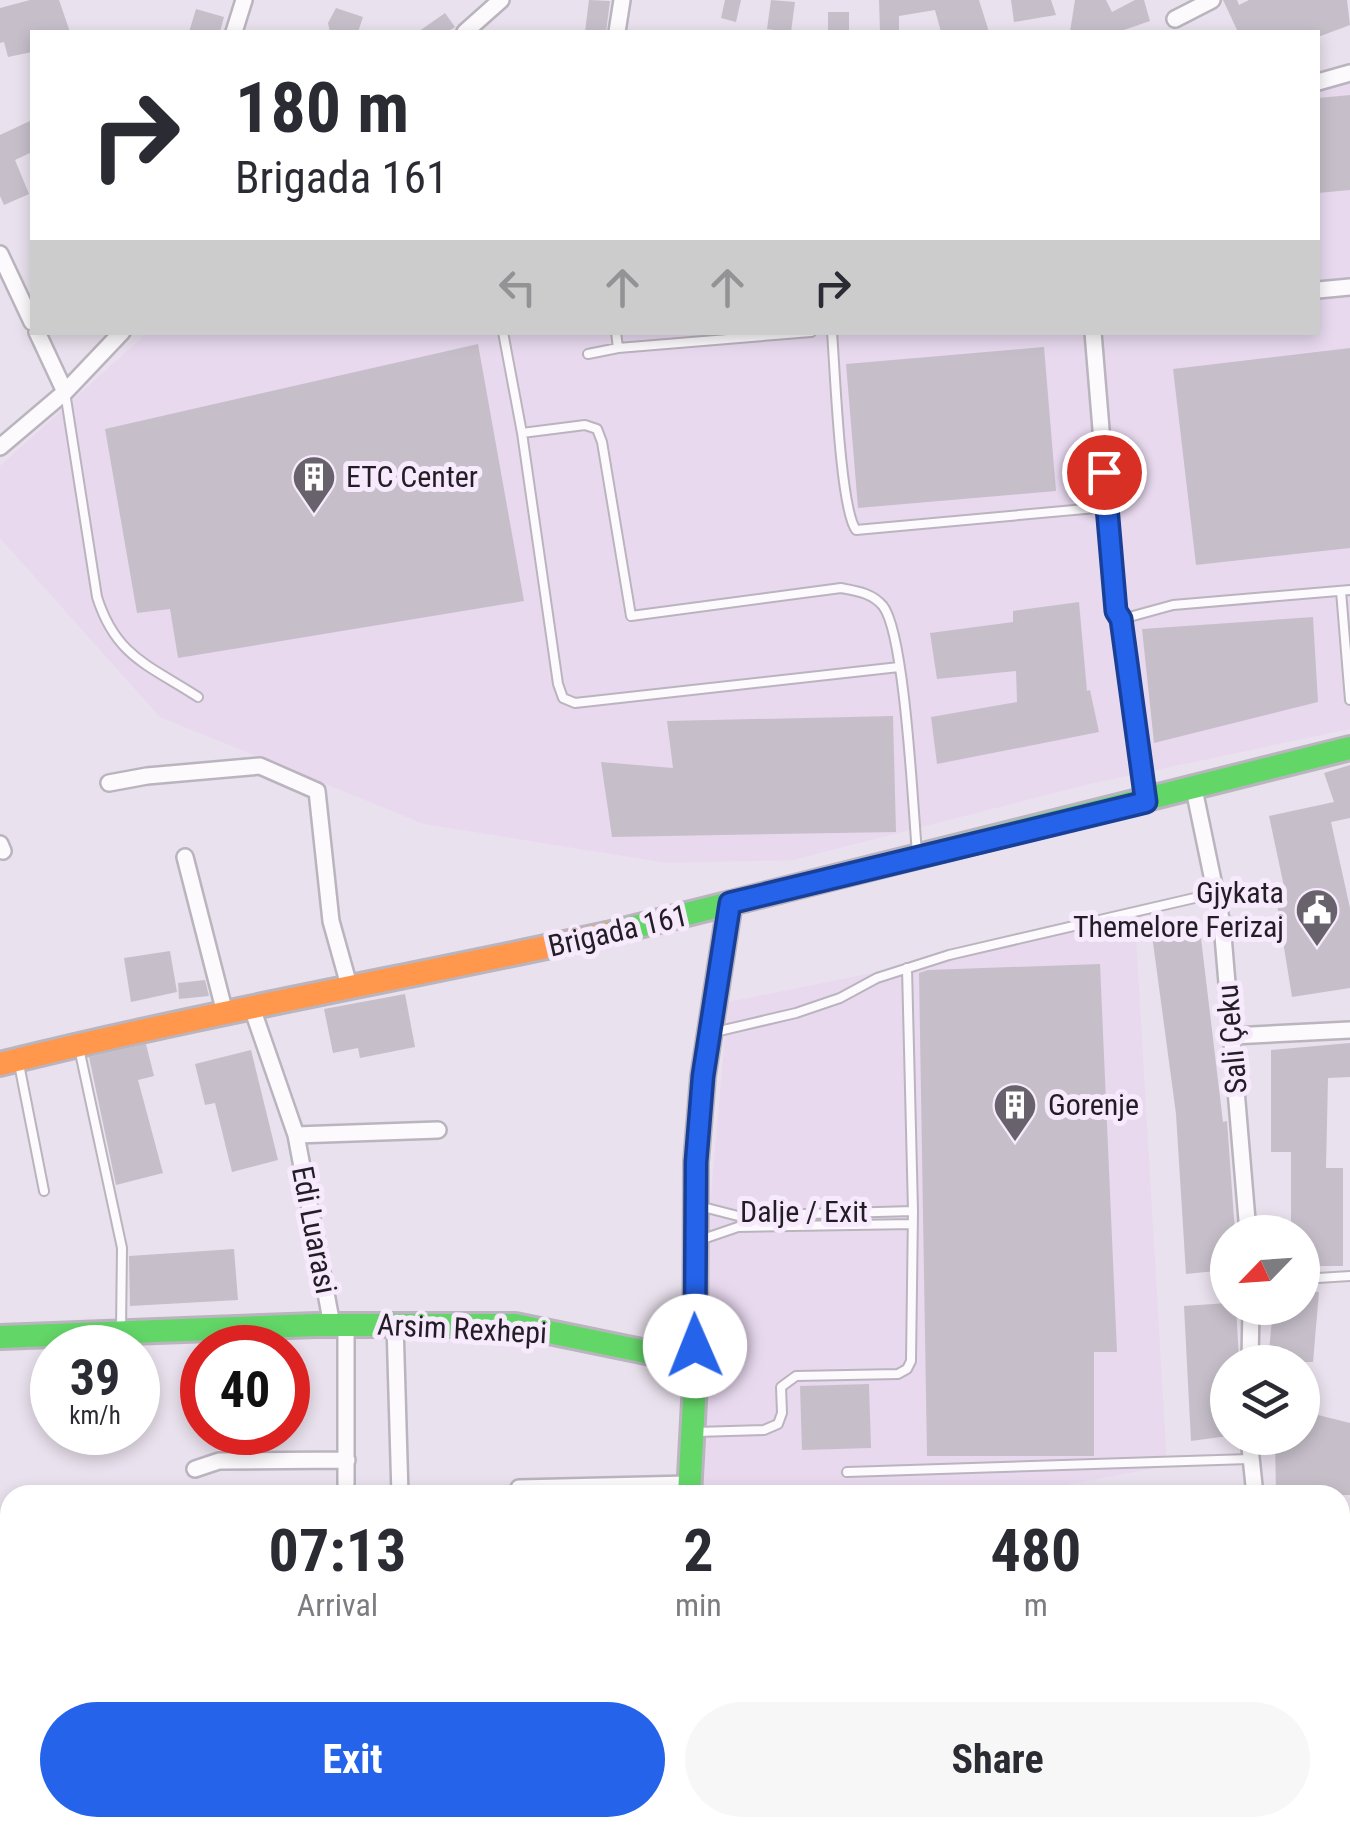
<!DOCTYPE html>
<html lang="en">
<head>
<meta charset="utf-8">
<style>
	body { margin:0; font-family:"Roboto Condensed",sans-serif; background:#f7f7f7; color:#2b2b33; height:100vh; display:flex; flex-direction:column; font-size:38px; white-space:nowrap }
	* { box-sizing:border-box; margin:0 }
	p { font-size:32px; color:#7c7c81 }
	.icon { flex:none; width:55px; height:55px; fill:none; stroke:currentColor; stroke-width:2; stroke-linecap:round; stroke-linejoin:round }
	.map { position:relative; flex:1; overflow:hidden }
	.details { position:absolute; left:0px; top:1485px; width:1350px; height:352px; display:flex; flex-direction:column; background:#fff; border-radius:30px 30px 0 0; box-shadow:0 5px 15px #0003 }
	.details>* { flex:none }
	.top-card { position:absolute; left:30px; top:30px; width:1290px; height:305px; border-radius:0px; box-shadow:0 5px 15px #0003; background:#fff; color:#2b2b33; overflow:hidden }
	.needle { width:65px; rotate:245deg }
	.tools { position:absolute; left:1210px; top:1215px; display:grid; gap:20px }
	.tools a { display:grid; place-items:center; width:110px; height:110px; border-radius:50%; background:#fff; box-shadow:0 5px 15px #0003; font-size:50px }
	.speed { position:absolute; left:30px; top:1325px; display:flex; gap:20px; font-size:50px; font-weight:700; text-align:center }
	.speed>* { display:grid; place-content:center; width:130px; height:130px; border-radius:50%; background:#fff; box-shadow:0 5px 15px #0003; line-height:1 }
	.speed small { font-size:25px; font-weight:400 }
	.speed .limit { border:15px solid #d22; background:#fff; color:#111 }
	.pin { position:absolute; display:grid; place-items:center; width:85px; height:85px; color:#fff; margin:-42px; border:5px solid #fff; border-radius:50%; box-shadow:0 2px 10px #0007 }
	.me { position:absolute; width:110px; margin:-55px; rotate:359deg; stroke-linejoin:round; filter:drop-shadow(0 0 8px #0008) }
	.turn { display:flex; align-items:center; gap:35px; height:210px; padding:0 40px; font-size:45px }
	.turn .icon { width:130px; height:130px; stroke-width:2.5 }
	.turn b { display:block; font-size:70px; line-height:85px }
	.lanes { display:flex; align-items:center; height:95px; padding:0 40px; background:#0003; justify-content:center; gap:50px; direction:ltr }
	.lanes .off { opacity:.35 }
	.eta { display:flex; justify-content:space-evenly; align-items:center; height:170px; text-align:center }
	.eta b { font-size:60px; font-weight:700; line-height:70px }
	.primary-button { display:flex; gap:20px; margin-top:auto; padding:20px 40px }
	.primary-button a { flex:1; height:115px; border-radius:60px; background:#2563eb; color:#fff; font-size:40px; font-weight:700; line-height:115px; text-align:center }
	.primary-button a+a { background:#f7f7f7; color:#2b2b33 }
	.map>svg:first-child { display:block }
	.built { fill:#e8d9ef }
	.green { fill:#e7d2f1 }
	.building { fill:#c6bfca }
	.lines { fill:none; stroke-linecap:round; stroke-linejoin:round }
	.lane-casing { stroke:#bab4be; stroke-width:12 }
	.street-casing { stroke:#bab4be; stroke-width:20 }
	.fast-casing { stroke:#bab4be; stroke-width:28 }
	.slow-casing { stroke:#bab4be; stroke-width:28 }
	.lane { stroke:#fcfafc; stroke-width:8 }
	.street { stroke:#fcfafc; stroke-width:15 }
	.fast { stroke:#63d668; stroke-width:22 }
	.slow { stroke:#ff974d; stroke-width:22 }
	.route-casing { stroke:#184099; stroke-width:25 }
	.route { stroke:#2563eb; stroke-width:18 }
	.labels { text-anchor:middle; stroke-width:10; stroke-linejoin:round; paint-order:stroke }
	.poi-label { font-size:30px; fill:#231d26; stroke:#f7eafd; text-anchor:start }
	.street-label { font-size:30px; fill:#231d26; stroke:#f7eafd }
</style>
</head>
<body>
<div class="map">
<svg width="1350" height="1837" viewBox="0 0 1350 1837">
	<rect width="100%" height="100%" fill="#e9e1ed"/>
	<path class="built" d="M1350,79V729L1089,784L793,860L667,863L424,824L160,717L0,538V466L147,333L1318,332V85Z
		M1135,920L1167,1466L1011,1495H699L702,1296L728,1002Z
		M686,1828H1169L1199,1837H686Z"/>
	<path class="green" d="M1342,1571H1350V1740L1340,1737Z"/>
	<path class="building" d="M30,0H59L70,32H32V52L8,57L4,42L0,43V8Z
		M589,0L610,1L606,32H585Z
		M725,0H741L736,22L721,18Z
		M771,0L795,2L791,32L767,29Z
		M879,0H979L989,32H941L935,10L899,16V32H880Z
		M1011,0H1051L1056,15L1014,22Z
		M1075,0H1106L1112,12L1135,0H1144L1150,21L1118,32H1070Z
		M1223,0H1237L1239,5L1249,0H1347L1350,25L1318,37V32H1238Z
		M336,8L363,17L358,32H330L328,23Z
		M196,9L224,17L220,32H189Z
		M828,12H849V32H828Z
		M445,13L455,27L447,32H418Z
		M1350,95V190L1318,193V98Z
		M32,120V152L15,160L29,194L4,205L0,196V135Z
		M478,344L524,601L178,658L170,609L137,613L105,429Z
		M1044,347L1056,491L858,508L846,364Z
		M1350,348V548L1196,565L1173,369Z
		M1079,602L1087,691L1090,690L1099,732L937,764L931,717L1017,702L1016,671L937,679L930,633L1013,622V611Z
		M1313,617L1318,702L1154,743L1142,629Z
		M893,716L896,832L612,837L601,762L673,768L667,721Z
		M1350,765V818L1331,822L1350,908V988L1292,997L1276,898L1286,896L1269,816L1334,802L1324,773Z
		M1200,930L1223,1122L1227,1121L1235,1232H1228V1266H1216V1271L1186,1274L1176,1114L1152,935Z
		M170,951L177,992L131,1002L124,958Z
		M1100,964L1117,1352H1094V1456H927L919,973L928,970Z
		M205,980L209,996L179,999L178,983Z
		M405,994L415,1047L360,1058L358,1048L333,1053L324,1009Z
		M1350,1043V1077L1328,1078L1326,1168H1343V1266H1302V1232H1291V1152H1271V1050Z
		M146,1044L154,1076L138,1080L163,1173L116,1185L89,1057Z
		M251,1050L278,1160L232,1172L215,1103L205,1105L195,1064Z
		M234,1249L238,1300L130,1306L129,1256Z
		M1302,1291L1319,1292L1313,1362H1268L1273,1308H1302Z
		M1228,1303V1308H1236L1239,1358V1362H1228L1224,1391L1228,1392V1436L1191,1441L1184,1306Z
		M869,1384L871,1448L802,1450L800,1386Z
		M1302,1411L1350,1423V1495H1276L1275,1438H1302Z"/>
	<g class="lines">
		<g class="lane-casing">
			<path id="lane" d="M503,332L522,433L558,684L563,698L575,703L899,667
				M616,332L618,348
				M832,332C835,369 840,508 856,530L1107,507
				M588,354L618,348L811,332
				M65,392L97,597C116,657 149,665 198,697
				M522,433L585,425L597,429L602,442L631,616L841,588C857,591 872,593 883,606C905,634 913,808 917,853
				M1341,591L1350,700
				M1122,619L1173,605L1350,590
				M715,1032L796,1013L840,998L877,978L949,955L1216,893
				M79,1048L122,1248L121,1330
				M19,1064L44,1191
				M699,1206L738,1216L913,1211
				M700,1240L738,1227L913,1224
				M1302,1279L1350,1276
				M696,1432L764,1430L778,1424L782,1413L781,1387L796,1376L898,1374L907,1369L911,1361L913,1211L907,968
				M847,1472L1249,1459
				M1028,1828L1030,1837
				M265,1837V1834
				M1062,1837L1085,1828"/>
		</g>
		<g class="street-casing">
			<path id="street" d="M1175,19L1212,0
				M234,32L244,0
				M465,32L501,0
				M617,32L622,0
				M1318,82L1350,73
				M0,254L32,322
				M1318,290L1350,287
				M37,332L65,392
				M1093,332L1116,611L1121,619L1146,802
				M0,447L65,392L122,332
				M109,783L147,776L260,766L317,791L331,921L350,989
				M1194,789L1222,924L1248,1232
				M0,844L3,851
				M185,857L225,1013
				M252,1008L296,1135L438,1130
				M1232,1036L1350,1030
				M296,1135L332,1325
				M395,1324L400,1495
				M346,1325V1484
				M1250,1362L1251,1308
				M1249,1438L1255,1495
				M195,1469L219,1461L347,1460
				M519,1488L689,1484
				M0,1546L10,1547
				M0,1646H10
				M0,1724H10
				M0,1826L10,1820
				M557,1828V1837
				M159,1837H171
				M1282,1837L1284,1828"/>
		</g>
		<g class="fast-casing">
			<path id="fast" d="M607,934L1350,748
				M0,1337L316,1325H515L695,1362
				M689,1495L695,1383L696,1162L703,1076L730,903"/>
		</g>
		<g class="slow-casing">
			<path id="slow" d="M0,1064C201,1014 405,978 607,934
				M685,1828V1837"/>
		</g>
		<use href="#lane" class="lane"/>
		<use href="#street" class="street"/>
		<use href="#fast" class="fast"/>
		<use href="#slow" class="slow"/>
	</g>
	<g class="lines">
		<g class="route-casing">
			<path id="route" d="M695,1346L696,1162L703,1076L730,903L1146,802L1121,619L1116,611L1104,472"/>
		</g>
		<use href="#route" class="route"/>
	</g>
	<defs>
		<g id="building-pin" transform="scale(2.25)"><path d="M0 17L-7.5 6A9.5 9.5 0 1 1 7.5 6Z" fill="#68626c" stroke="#f7eafd"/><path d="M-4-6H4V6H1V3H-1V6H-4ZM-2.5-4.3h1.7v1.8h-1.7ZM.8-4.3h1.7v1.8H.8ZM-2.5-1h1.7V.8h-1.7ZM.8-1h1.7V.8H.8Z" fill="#fff"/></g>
		<g id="civic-pin" transform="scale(2.25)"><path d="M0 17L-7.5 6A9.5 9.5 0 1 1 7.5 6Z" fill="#68626c" stroke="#f7eafd"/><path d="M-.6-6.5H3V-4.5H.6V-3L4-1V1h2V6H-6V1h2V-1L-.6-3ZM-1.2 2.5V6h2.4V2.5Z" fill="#fff"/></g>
	</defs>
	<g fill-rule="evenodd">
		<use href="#building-pin" x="314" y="477"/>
		<use href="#civic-pin" x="1317" y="910"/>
		<use href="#building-pin" x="1015" y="1105"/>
	</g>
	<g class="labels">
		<g class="poi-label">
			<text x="346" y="487">ETC Center</text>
			<text x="1284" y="903" text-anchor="end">Gjykata<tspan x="1284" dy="34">Themelore Ferizaj</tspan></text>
			<text x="1048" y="1115">Gorenje</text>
		</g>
		<g class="street-label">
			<text transform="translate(618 931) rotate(-13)" y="10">Brigada 161</text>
			<text transform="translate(1232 1039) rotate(-95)" y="10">Sali Çeku</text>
			<text x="804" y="1222">Dalje / Exit</text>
			<text transform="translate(314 1230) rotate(79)" y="10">Edi Luarasi</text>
			<text transform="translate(462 1329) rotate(3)" y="10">Arsim Rexhepi</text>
		</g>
	</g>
</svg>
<div class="tools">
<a><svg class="needle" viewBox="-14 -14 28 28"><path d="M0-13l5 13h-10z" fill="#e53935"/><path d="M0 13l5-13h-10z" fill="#7c7c81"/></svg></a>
<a><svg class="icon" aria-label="layers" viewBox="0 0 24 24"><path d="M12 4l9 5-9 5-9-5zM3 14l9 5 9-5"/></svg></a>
</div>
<div class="speed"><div>39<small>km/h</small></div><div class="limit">40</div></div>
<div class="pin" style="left:1104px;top:472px;background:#d93025"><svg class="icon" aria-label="arrive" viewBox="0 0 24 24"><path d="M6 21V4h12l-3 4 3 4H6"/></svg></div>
<svg class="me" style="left:695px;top:1346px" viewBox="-20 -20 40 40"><circle r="19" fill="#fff"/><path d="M0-13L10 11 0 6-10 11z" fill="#2563eb"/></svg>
<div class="top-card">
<div class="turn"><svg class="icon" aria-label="right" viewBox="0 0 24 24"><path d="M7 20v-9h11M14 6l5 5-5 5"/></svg><div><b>180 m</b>Brigada 161</div></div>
<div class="lanes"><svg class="icon off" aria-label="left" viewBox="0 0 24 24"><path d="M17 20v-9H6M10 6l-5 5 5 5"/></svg><svg class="icon off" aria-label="ahead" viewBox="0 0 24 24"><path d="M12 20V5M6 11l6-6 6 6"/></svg><svg class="icon off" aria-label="ahead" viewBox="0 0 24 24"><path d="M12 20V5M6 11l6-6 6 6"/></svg><svg class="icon" aria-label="right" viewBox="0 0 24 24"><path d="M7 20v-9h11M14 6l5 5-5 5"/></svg></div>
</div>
<section class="details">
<div class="eta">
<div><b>07:13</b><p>Arrival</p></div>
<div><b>2</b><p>min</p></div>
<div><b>480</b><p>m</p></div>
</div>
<div class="primary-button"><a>Exit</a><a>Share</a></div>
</section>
</div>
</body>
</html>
